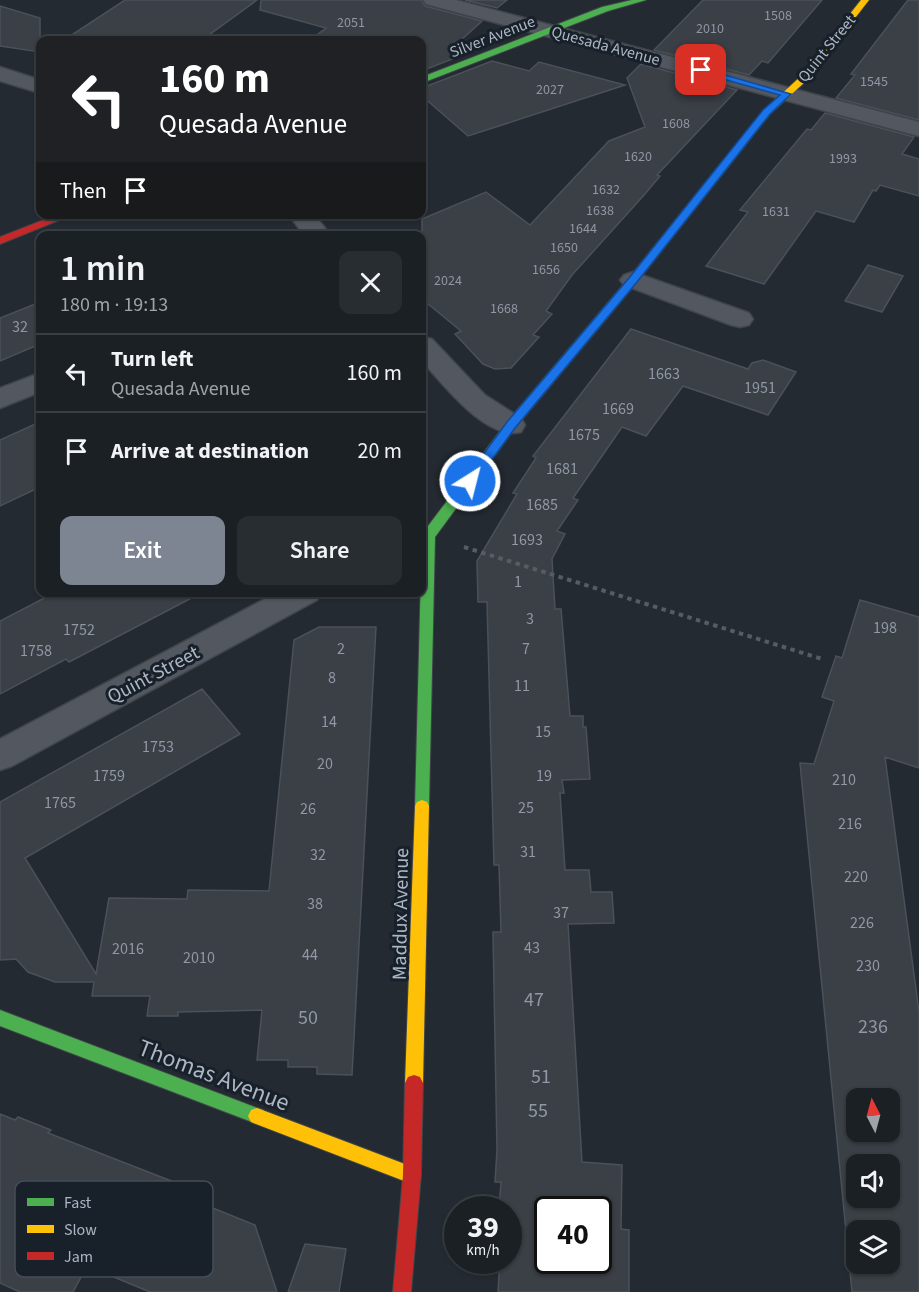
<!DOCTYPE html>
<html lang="en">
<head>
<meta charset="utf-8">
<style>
	body { margin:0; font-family:"Source Sans 3",sans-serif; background:#282d32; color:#f1f3f6; height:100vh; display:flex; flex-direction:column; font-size:22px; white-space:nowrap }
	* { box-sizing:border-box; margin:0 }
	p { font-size:20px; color:#a0a3a7 }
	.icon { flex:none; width:33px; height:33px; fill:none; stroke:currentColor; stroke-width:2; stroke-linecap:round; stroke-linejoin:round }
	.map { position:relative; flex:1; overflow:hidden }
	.side { position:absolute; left:36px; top:231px; width:390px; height:366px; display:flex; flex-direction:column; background:#1b2025; border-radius:12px; box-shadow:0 2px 4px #0004,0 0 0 2px #393e42 }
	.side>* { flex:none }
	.banner { position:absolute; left:36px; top:36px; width:390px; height:183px; border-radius:12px; box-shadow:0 2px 4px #0004,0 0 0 2px #393e42; background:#202124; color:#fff; overflow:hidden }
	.needle { width:39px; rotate:354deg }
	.buttons { position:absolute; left:846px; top:1088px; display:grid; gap:12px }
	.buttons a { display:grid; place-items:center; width:54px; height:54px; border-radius:12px; background:#1b2025; box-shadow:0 2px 4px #0004,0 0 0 2px #393e42; font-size:30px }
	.speed { position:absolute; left:444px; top:1196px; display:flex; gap:12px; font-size:30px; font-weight:700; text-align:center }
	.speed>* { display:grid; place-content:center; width:78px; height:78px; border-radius:50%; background:#1b2025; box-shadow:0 2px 4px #0004,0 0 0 2px #393e42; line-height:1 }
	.speed small { font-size:15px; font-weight:400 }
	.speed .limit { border:3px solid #111; border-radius:9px; background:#fff; color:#111 }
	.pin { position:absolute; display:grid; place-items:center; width:51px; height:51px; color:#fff; margin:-26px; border-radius:12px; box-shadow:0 3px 9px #0006 }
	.me { position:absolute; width:66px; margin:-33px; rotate:36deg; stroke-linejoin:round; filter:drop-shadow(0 0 4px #0008) }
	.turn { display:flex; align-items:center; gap:21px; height:126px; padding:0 24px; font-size:27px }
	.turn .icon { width:78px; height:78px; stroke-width:2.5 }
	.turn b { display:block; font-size:42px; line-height:51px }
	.then { display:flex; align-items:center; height:57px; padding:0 24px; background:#0003; gap:12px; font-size:22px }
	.round { display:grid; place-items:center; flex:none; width:63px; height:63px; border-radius:12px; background:#282d32 }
	.head { display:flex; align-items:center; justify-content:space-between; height:102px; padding:0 24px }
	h1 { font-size:36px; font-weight:600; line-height:45px }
	.primary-button { display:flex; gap:12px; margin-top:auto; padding:12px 24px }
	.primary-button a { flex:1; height:69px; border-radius:12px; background:#7c8591; color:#fff; font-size:24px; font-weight:600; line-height:69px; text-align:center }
	.primary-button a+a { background:#282d32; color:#f1f3f6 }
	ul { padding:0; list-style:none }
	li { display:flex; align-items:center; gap:18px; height:78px; padding:0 24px; border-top:2px solid #393e42 }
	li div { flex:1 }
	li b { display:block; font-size:22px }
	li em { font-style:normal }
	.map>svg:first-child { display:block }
	.building { fill:#3b3f46; stroke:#4b5159; stroke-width:1.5; fill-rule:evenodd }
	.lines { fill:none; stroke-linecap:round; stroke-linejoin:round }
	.street-casing { stroke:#40454a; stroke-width:3 }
	.fast-casing { stroke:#40454a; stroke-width:2 }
	.slow-casing { stroke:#40454a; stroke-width:2 }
	.jam-casing { stroke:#40454a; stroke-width:2 }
	.path { stroke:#565c62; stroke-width:4; stroke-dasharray:4.5 4.5; stroke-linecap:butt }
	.street { fill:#535860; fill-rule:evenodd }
	.fast { fill:#4caf50; fill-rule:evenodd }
	.slow { fill:#ffc107; fill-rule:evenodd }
	.jam { fill:#c62828; fill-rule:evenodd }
	.route { fill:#1a73e8; stroke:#114b97; stroke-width:1.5 }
	.labels { text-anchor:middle; stroke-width:6; stroke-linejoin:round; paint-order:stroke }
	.far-number-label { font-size:14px; fill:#9098a4 }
	.far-street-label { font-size:16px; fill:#acb6c4; stroke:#18202a }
	.number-label { font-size:16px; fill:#9098a4 }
	.street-label { font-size:20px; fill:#acb6c4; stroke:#18202a }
	.near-number-label { font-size:20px; fill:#9098a4 }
	.near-street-label { font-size:24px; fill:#acb6c4; stroke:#18202a }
	.key { fill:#18202a; stroke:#444d58; stroke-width:1.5 }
	.key-label { font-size:16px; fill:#acb6c4 }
</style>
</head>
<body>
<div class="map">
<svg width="919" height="1292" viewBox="0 0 919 1292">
	<rect width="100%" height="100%" fill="#242a31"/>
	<path class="building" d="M125,0H257L202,40H64Z
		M261,0H421L425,6L482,21L450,50L465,54L422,71V40H310L326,28L260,10Z
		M465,0H507L497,8Z
		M703,0H822L768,63L762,61L749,75L654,50Z
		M908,0H919V120L836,98L855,75L851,74Z
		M0,6L40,18V52L0,46Z
		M492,61L529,71L539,62L625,85L468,136L422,96V88Z
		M641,64L737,90L657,175L660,176L645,194L572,275L546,311L552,314L533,335L539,337L511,368L495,369L483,364L455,334L461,331L422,299V219L486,192L530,225L609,141L645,127L627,78Z
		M825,113L914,137L902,154L919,159V196L880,185L876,191L873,190L854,222L816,211L764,284L706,266L748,212L740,210L807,129L811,130Z
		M868,265L903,276L882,312L845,301Z
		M40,302V344L0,361V318Z
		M631,329L748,369L752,363L763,360L796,372L768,415L683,386L646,436L622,427L573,498L578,500L557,531L565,534L552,559L555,609H561L570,716H583V727H586L590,779L562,780L564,793H560L565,870H589L591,892H612L614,923L568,924L582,1162L622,1165L621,1229L629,1230V1292H498L500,1260H508V1209H499L501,1182H495L497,1150L493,932H501L499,865H494L487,602H478L477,561L517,494L513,493L536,458L533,456ZM548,1209H598V1260H548Z
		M40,422V487L0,506V440Z
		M56,592H203L69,662L66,659L0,694V621Z
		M860,600L919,617V768L885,757L919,1012V1292H852L800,763L814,764L834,701L822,697L836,656L842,658ZM856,1098H890V1131H856ZM856,1164H890V1197H856ZM856,1230H890V1263H856Z
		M319,627H376L352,1075L317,1074V1067H288V1060H257L262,1010L178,1012V1016H147L150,996H92L94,982H55L28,972L16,959L0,960V802L202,689L240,734L25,858L96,974L109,898L187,899L188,890L269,891L294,640Z
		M0,1114L15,1120L18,1117L51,1130L48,1133L197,1191L193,1200L255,1225L277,1292H150L87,1266L73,1292H20L0,1283Z
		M305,1244L346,1249L339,1292H288Z"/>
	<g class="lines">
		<g class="street-casing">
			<path id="street" d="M423,0H456L919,122V136L426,4Z
				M0,67L40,80V93L0,81Z
				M288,214H314L331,236H305Z
				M633,272L749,313L753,319L749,325L740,327L731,325L624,285L620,280L624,275Z
				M422,337L432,339L485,395L521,418L525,425L521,432C486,441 443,384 422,361Z
				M40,373V392L0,408V388Z
				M278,592H322L317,600L12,766L0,770V739Z"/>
		</g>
		<g class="fast-casing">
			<path id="fast" d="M632,0H646L608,11L422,83V77L602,7Z
				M743,136L751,138L637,282L515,428L435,537L429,806L427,810L422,812L417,810L415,806L422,534L507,422L629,278Z
				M0,1010L257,1108L263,1110L266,1116L263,1122L257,1124L0,1026Z"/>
		</g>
		<g class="slow-casing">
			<path id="slow" d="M861,0H869L806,81L770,114L749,140H743V136L764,110L800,77Z
				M422,800L427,802L429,806L423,1083L420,1089L414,1091L408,1089L405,1083L415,806L417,802Z
				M257,1108L418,1169L421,1175L418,1181L412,1184L251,1122L248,1116L251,1110Z"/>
		</g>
		<g class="jam-casing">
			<path id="jam" d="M59,214H74L0,244V237Z
				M414,1075L420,1077L423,1083L421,1175L411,1292H393L403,1175L405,1083L408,1077Z"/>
		</g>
		<path class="path" d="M464,547L822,659"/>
		<use href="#street" class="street"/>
		<use href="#fast" class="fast"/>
		<use href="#slow" class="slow"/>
		<use href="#jam" class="jam"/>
	</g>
	<path class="route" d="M701,68L791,94L770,114L637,282L515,428L474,484H466V478L507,422L629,278L763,110L780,95L698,72L696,70Z"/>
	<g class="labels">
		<g class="far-number-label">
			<text x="778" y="20">1508</text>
			<text x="351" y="27">2051</text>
			<text x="710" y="33">2010</text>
			<text x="874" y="86">1545</text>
			<text x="550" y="94">2027</text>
			<text x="676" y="128">1608</text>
			<text x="638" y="161">1620</text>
			<text x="843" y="163">1993</text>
			<text x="606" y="194">1632</text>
			<text x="600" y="215">1638</text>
			<text x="776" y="216">1631</text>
			<text x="583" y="233">1644</text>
			<text x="564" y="252">1650</text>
			<text x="546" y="274">1656</text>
			<text x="448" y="285">2024</text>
			<text x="504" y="313">1668</text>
		</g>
		<g class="far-street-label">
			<text transform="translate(492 36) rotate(-21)" y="6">Silver Avenue</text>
			<text transform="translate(606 45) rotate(15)" y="6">Quesada Avenue</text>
			<text transform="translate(826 48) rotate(-51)" y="6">Quint Street</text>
		</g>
		<g class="number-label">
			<text x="20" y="332">32</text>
			<text x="664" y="379">1663</text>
			<text x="760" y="393">1951</text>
			<text x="618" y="414">1669</text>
			<text x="584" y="440">1675</text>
			<text x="562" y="474">1681</text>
			<text x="542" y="510">1685</text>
			<text x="527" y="545">1693</text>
			<text x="518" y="587">1</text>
			<text x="530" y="624">3</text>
			<text x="885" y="633">198</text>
			<text x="79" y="635">1752</text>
			<text x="341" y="654">2</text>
			<text x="526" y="654">7</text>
			<text x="36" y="656">1758</text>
			<text x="332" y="683">8</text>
			<text x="522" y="691">11</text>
			<text x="329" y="727">14</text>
			<text x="543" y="737">15</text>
			<text x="158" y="752">1753</text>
			<text x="325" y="769">20</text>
			<text x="109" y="781">1759</text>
			<text x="544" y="781">19</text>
			<text x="844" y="785">210</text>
			<text x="60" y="808">1765</text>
			<text x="526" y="813">25</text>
			<text x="308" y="814">26</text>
			<text x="850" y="829">216</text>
			<text x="528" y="857">31</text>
			<text x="318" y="860">32</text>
			<text x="856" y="882">220</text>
			<text x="315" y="909">38</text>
			<text x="561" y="918">37</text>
			<text x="862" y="928">226</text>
			<text x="532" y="953">43</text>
			<text x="128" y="954">2016</text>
			<text x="310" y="960">44</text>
			<text x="199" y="963">2010</text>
			<text x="868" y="971">230</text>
		</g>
		<g class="street-label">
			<text transform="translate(153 674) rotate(-28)" y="7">Quint Street</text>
			<text transform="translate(400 914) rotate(-89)" y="7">Maddux Avenue</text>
		</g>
		<g class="near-number-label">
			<text x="534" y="1006">47</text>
			<text x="308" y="1024">50</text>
			<text x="873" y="1033">236</text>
			<text x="541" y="1083">51</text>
			<text x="538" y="1117">55</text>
		</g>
		<g class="near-street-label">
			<text transform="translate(214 1075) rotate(21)" y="8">Thomas Avenue</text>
		</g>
	</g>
	<rect x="15" y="1181" width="198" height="96" rx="9" class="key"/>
	<rect x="27" y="1198" width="27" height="8" fill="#4caf50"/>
	<rect x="27" y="1225" width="27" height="8" fill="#ffc107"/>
	<rect x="27" y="1252" width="27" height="8" fill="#c62828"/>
	<g class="key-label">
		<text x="64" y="1208">Fast</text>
		<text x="64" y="1235">Slow</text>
		<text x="64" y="1262">Jam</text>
	</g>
</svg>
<div class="buttons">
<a><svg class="needle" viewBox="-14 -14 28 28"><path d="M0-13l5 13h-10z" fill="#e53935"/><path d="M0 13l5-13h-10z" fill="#a0a3a7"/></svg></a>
<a><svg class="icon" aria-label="sound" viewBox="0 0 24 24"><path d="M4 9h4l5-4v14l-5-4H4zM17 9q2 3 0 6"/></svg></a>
<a><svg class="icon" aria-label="layers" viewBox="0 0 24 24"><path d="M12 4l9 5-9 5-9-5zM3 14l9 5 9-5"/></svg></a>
</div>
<div class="speed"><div>39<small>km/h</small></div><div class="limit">40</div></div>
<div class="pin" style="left:701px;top:70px;background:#d93025"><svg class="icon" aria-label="arrive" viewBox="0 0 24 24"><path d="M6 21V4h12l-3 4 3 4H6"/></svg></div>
<svg class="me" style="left:470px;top:481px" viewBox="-20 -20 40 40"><circle r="17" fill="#1a73e8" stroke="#fff" stroke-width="3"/><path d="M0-11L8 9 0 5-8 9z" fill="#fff"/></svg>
<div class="banner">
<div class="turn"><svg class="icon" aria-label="left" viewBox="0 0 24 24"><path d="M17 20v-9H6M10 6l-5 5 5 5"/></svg><div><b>160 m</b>Quesada Avenue</div></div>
<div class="then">Then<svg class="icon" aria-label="arrive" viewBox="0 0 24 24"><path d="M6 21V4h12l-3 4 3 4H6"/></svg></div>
</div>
<section class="side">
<div class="head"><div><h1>1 min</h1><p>180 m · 19:13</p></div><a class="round"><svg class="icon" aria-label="close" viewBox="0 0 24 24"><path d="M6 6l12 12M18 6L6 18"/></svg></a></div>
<ul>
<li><svg class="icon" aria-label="left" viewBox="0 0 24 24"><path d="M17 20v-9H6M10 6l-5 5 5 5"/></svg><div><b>Turn left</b><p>Quesada Avenue</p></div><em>160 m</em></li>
<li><svg class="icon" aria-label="arrive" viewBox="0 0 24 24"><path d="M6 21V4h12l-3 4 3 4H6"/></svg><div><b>Arrive at destination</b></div><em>20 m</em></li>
</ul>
<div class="primary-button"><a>Exit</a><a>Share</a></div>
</section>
</div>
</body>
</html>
